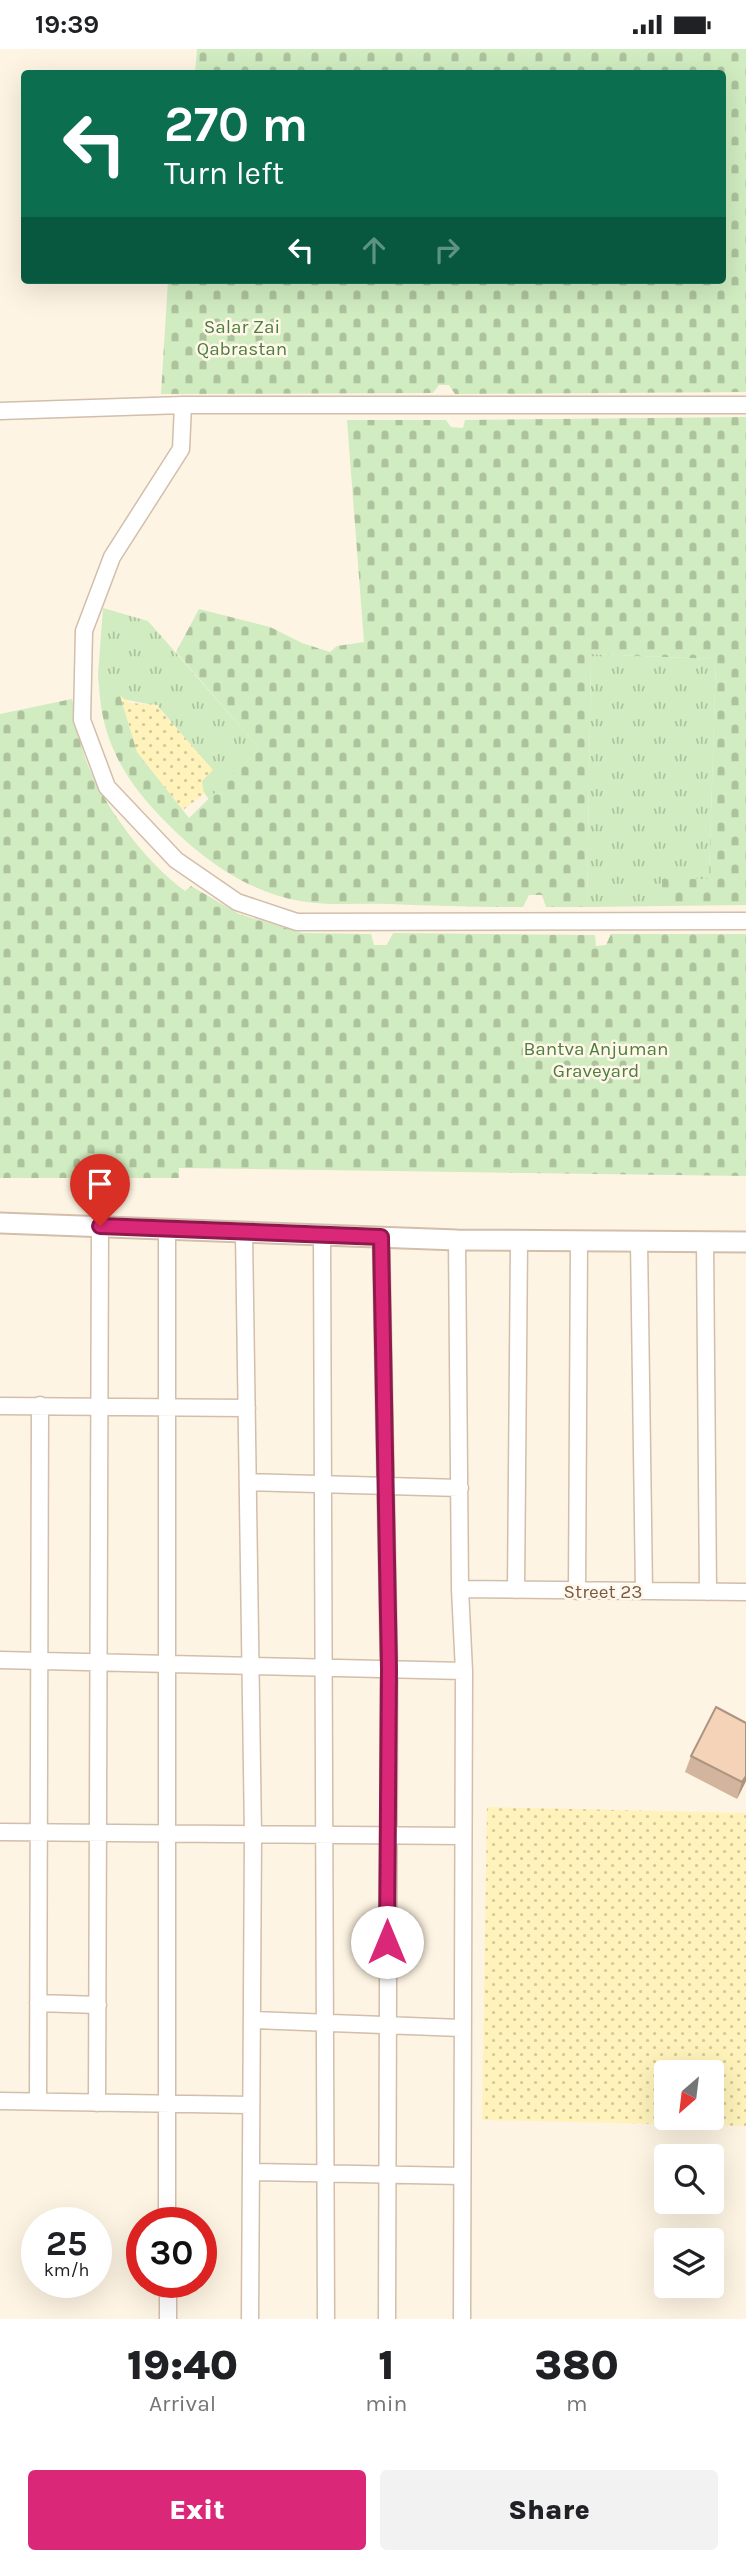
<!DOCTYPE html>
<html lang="en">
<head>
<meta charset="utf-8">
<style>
	body { margin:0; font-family:Karla,sans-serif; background:#f2f2f2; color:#202124; height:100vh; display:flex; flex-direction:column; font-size:26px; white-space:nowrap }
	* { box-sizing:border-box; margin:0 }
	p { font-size:23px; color:#757577 }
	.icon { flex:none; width:38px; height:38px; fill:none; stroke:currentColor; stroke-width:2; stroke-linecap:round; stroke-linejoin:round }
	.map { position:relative; height:2270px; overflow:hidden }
	.side { display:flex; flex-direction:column; background:#fff; flex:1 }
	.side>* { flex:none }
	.banner { position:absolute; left:21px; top:21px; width:705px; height:214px; border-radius:7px; box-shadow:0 7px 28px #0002; background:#0b6e4f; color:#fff; overflow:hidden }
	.needle { width:46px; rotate:208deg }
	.buttons { position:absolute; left:654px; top:2011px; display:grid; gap:14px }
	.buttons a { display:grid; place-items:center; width:70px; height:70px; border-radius:7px; background:#fff; box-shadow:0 7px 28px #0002; font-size:35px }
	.speed { position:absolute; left:21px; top:2158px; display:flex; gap:14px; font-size:35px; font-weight:700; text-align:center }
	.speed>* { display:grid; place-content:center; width:91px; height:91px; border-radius:50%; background:#fff; box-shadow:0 7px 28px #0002; line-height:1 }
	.speed small { font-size:18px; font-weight:400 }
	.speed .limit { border:10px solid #d22; background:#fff; color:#111 }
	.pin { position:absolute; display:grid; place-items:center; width:60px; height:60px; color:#fff; margin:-72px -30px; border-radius:50% 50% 50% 0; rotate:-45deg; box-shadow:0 0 7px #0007 }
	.pin .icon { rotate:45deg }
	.me { position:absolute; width:77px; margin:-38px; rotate:0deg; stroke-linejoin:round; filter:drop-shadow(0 0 5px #0008) }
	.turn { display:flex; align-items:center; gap:24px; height:147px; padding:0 28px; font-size:32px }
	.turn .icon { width:91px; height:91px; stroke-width:2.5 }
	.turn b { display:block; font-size:49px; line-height:60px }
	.lanes { display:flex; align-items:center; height:66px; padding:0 28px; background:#0003; justify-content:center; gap:35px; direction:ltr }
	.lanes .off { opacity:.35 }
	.eta { display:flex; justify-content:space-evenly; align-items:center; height:119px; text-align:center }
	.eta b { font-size:42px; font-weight:800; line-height:49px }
	.cta { display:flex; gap:14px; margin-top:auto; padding:14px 28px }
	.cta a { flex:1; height:80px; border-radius:7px; background:#db2777; color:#fff; font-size:28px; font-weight:800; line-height:80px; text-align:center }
	.cta a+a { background:#f2f2f2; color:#202124 }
	.status { display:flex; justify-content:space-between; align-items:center; height:49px; padding:0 35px; background:#fff; direction:ltr }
	.status svg { height:19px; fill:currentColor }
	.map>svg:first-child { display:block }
	.grass { fill:url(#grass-tufts) }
	.sand { fill:url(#sand-dots); fill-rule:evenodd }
	.cemetery { fill:url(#cemetery-stones) }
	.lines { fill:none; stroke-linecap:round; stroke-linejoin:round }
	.minor-casing { stroke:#d2beab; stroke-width:19 }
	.tertiary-casing { stroke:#d2beab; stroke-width:23 }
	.minor { stroke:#fff; stroke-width:16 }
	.tertiary { stroke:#fff; stroke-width:19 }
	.wall { fill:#d3b59e }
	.shaded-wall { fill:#ac9481 }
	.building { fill:#f5d3b8; stroke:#ac9481; stroke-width:2 }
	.route-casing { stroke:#8e194d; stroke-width:18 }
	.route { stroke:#db2777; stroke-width:12 }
	.labels { text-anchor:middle; stroke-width:5; stroke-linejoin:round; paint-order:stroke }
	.park-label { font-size:19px; fill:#4e7e3e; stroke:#fff8ea }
	.street-label { font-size:19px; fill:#785a47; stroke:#fff8ea }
</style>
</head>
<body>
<div class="status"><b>19:39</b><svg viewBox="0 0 49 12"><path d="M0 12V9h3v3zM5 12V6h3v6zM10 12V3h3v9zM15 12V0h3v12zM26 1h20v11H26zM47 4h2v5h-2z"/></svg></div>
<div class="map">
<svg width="746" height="2270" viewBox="0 0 746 2270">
	<defs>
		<pattern id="grass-tufts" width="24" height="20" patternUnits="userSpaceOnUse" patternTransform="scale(1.75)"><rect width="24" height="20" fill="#d0ecc0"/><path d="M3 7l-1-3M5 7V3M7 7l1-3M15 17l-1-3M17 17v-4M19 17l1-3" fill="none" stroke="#aec29e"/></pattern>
		<pattern id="sand-dots" width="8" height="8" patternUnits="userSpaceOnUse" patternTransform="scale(1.75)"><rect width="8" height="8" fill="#fff3bb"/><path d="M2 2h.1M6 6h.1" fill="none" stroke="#d3c89a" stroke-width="1.8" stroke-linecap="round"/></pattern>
		<pattern id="cemetery-stones" width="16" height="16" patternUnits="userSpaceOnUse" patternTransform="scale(1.75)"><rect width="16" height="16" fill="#d0ecc0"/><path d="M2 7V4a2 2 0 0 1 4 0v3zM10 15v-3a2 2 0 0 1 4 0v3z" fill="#aec29e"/></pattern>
	</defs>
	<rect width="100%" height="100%" fill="#fef4e3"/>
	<path class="grass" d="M103,559L148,572L260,700L209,751L202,740V732L212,721L157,656C136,654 120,647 100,649L98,626Z
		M591,605L716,610L709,830H662V857L587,858Z"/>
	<path class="sand" d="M120,647L131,654L156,656L213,721L202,732L204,745L183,761L137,703Z
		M487,1758L746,1764V2077L482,2071ZM667,2023H712V2068H667Z"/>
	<path class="cemetery" d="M197,0H746V343L455,345L449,336H439L433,344L161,345L168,231H723V24H195Z
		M746,368V856L662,857V830H709L716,610L591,605L587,858H546L542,846H529L523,858C479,858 435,857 390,855C361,854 329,857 300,852C243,842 196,805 158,765C126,731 105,696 100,649L120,647L137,703L189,769L260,700L176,603L199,560L270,578L302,594L330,603L337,597L364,593L347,371H446L451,378L463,379L465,371Z
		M72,650C77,673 80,698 89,719C109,764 146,813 185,842L191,837L239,865L302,884L371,885L374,896H387L393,884L595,886L596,897L606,896L611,885H746V1127L179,1119V1129H0V665Z"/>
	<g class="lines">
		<g class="minor-casing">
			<path id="minor" d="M746,356H183L181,400L112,508L84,582L82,671L107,738L176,811L237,853L297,873L746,872
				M0,362L183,356
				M244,1185L253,1786L250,2270
				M322,1186L326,2270
				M381,1188L389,1620L387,2270
				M457,1191L460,1540L464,1622L462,2270
				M639,1192L644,1542
				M705,1193L708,1543
				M0,1357L247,1359
				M248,1433L460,1439
				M460,1540L746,1543
				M516,1541L519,1192
				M577,1542L579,1192
				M0,1611L464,1622
				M0,1783L462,1787
				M38,1954L98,1956
				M252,1971L461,1979
				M0,2052L251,2056
				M38,2052L40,1356
				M97,2054L100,1177
				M251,2123L461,2127
				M167,2174V1181
				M168,2233V2270"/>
		</g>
		<g class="tertiary-casing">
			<path id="tertiary" d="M0,1174L457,1191L746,1193"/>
		</g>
		<use href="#minor" class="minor"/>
		<use href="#tertiary" class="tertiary"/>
	</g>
	<path class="wall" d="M746,1674V1732L737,1750L685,1723L691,1707Z"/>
	<path class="shaded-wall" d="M746,1727V1732L737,1750L742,1733Z"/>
	<path class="building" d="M716,1658L746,1674V1727L742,1733L691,1707Z"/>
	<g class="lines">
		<g class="route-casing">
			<path id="route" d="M100,1177L381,1188L389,1620L387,1893"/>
		</g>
		<use href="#route" class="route"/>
	</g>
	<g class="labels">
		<g class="park-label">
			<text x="242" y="284">Salar Zai<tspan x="242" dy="22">Qabrastan</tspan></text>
			<text x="596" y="1006">Bantva Anjuman<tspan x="596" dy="22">Graveyard</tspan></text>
		</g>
		<g class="street-label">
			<text x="603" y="1549">Street 23</text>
		</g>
	</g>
</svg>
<div class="buttons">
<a><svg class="needle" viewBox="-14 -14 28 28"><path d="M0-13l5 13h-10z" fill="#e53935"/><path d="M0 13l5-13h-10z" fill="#757577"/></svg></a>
<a><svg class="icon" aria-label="search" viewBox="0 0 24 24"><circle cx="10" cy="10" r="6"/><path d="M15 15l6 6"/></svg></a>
<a><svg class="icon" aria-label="layers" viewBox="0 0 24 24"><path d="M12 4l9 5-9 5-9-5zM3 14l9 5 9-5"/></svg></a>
</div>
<div class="speed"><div>25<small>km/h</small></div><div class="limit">30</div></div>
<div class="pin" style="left:100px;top:1177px;background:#d93025"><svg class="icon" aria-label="arrive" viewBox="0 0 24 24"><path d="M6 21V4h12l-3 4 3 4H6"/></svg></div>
<svg class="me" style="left:387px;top:1893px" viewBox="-20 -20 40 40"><circle r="19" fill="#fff"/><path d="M0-13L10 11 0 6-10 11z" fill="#db2777"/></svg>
<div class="banner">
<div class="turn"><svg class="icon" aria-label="left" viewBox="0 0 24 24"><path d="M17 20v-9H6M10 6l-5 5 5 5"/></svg><div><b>270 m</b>Turn left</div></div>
<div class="lanes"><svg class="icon" aria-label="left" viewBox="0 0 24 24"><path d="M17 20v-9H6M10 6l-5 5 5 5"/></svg><svg class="icon off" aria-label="ahead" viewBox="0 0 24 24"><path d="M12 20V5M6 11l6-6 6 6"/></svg><svg class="icon off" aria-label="right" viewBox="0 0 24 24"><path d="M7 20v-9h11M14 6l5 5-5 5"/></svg></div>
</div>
</div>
<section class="side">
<div class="eta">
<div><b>19:40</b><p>Arrival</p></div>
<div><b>1</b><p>min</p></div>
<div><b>380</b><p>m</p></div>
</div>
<div class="cta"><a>Exit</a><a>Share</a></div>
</section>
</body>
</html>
